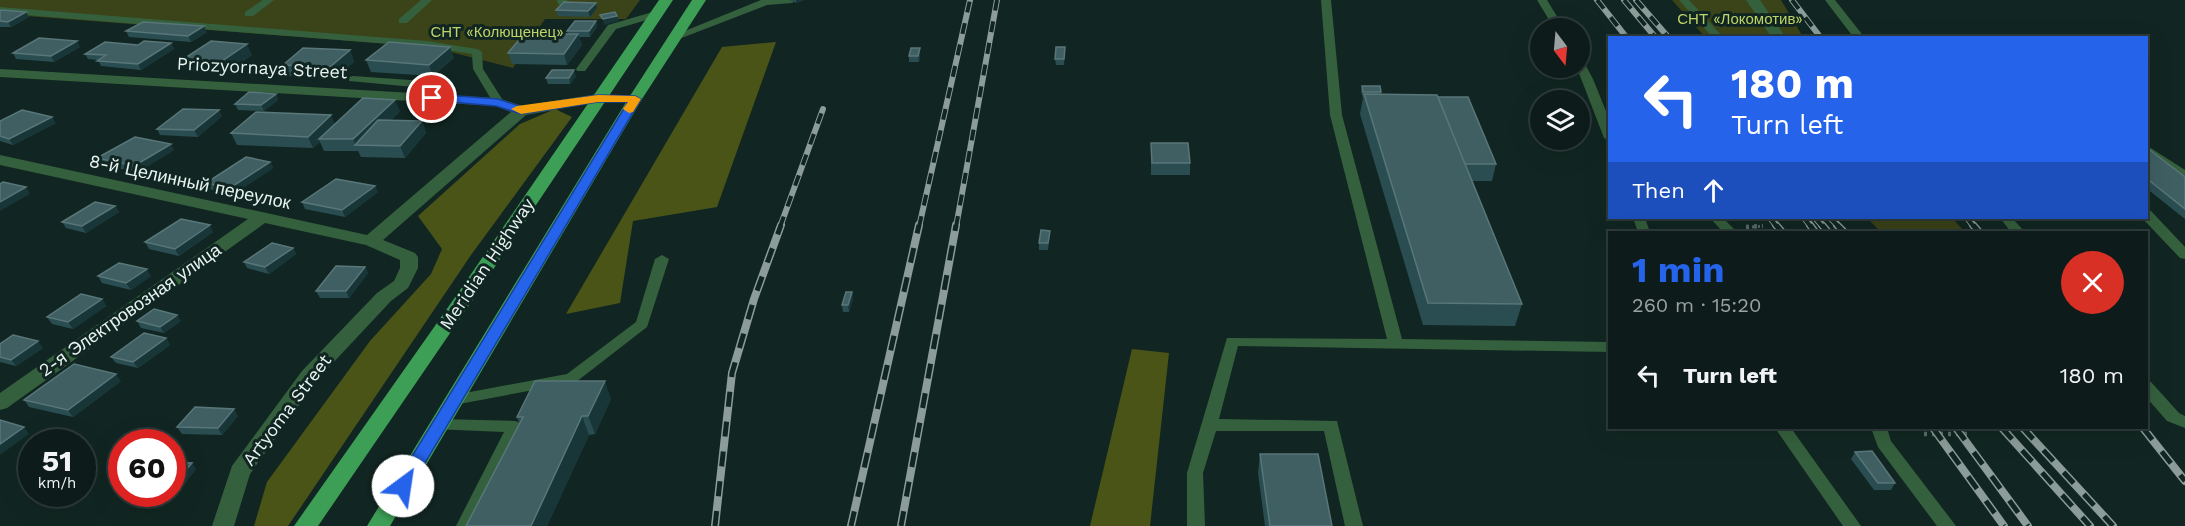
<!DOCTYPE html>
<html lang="en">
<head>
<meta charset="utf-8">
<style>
	body { margin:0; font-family:"Work Sans",sans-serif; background:#1b2927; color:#f1f3f6; height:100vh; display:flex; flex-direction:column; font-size:22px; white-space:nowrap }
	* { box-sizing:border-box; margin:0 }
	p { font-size:20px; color:#9aa1a2 }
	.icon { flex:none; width:33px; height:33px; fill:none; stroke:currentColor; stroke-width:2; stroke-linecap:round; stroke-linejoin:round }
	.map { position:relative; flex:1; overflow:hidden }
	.drawer { position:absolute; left:1608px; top:231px; width:540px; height:198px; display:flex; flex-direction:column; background:#0d1c1a; border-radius:0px; box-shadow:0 6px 24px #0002,0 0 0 2px #2d3a39 }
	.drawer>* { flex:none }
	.guide { position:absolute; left:1608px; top:36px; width:540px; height:183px; border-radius:0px; box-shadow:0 6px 24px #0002,0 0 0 2px #2d3a39; background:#2563eb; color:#fff; overflow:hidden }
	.needle { width:39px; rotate:164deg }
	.fabs { position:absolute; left:1530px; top:18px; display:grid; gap:12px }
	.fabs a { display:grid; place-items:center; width:60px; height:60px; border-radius:50%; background:#0d1c1a; box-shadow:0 6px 24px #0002,0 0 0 2px #2d3a39; font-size:30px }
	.speed { position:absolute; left:18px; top:429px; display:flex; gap:12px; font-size:30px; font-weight:700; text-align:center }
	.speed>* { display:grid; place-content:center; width:78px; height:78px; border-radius:50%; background:#0d1c1a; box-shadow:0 6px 24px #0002,0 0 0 2px #2d3a39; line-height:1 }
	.speed small { font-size:15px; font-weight:400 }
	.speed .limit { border:9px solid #d22; background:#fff; color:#111 }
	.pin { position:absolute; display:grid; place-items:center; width:51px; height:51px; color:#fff; margin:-26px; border:3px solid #fff; border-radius:50%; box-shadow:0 2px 6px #0007 }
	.me { position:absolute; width:66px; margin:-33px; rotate:31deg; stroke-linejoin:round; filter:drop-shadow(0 0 4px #0008) }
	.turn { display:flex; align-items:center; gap:21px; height:126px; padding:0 24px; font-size:27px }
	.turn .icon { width:78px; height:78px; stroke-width:2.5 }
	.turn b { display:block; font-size:42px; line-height:51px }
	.then { display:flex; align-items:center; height:57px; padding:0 24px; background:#0003; gap:12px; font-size:22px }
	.round { display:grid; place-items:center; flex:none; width:63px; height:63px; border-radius:32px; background:#1b2927 }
	.overview { display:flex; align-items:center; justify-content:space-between; height:102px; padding:0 24px }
	h1 { font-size:36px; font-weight:700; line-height:45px; color:#2563eb }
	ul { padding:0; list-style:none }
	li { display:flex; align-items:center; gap:18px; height:84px; padding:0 24px }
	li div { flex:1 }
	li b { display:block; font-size:22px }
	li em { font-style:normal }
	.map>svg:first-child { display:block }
	.green { fill:#3b4318 }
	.forest { fill:#4a5417 }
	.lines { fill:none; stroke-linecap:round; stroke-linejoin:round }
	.path-far1 { stroke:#596c68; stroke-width:3; stroke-dasharray:2 4; stroke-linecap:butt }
	.path { stroke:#596c68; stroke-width:4.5; stroke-dasharray:3 5; stroke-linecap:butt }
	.lane { fill:#35603d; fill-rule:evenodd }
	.street { fill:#35603d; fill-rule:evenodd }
	.primary { fill:#3d9e56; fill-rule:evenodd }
	.rail-far1-casing { stroke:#8c9c98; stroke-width:6 }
	.rail-casing { stroke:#8c9c98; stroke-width:8 }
	.rail-far1 { stroke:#112622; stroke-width:4; stroke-dasharray:11; stroke-linecap:butt }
	.rail { stroke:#112622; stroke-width:5; stroke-dasharray:15; stroke-linecap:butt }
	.wall { fill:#2a4d52 }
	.shaded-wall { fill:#183638 }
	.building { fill:#3f5f63; stroke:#597679; stroke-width:1.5 }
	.route { fill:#2563eb; stroke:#184099; stroke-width:1.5 }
	.slow { fill:#f59e0b }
	.labels { text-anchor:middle; stroke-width:6; stroke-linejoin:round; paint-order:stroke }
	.far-park-label { font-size:15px; fill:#bfd468; stroke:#112622 }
	.street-label { font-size:18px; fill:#e7f4f0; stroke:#112622 }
</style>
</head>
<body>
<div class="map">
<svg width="2185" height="526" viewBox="0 0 2185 526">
	<rect width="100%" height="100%" fill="#112622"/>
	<path class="green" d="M0,0H640L626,19H545L513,68L431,47L0,14Z
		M1672,0H1781L1803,37H1705Z
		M1867,218H1952L1965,232H1881Z"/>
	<path class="forest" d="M776,42L717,207L633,221L620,303L566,314L722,47Z
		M555,109L572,117L471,255L288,526H254L267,482L370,341L431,274L442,249L418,216L520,124Z
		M1132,349L1169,353L1150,526H1090Z"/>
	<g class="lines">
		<path class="path-far1" d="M1752,227L1763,226"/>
		<path class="path" d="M1746,227L1763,226
			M1924,434H1972"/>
		<path class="lane" d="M263,0H274L253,16H245V12Z
			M421,0H432L407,23H399V19Z
			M557,0H568L561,5L558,4Z
			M761,0H797L792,3L767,5L679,39L675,40L670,37Z
			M1321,0H1331L1342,115L1402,339L1610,342V352L1238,346L1219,419L1337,421L1363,526H1345L1324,431H1216L1203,473L1205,526H1187V473L1227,338L1387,339L1330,115Z
			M1537,0H1547L1564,28H1554Z
			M1679,0H1689L1724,38H1713Z
			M1825,0H1835L1865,38H1854Z
			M0,7L427,41L477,49L482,52L483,69L504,102L498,105L494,104L473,69L472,54L427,47L0,13Z
			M656,11L661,14L660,16L616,29L585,71H577L576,69L608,25Z
			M1580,61L1584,62L1593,79L1610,121V141L1604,138L1577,68H1580Z
			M353,76L424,81L429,84L410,99L404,96L414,87L349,81V77Z
			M2146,145L2185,170V180L2146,154Z
			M2146,210L2151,211L2185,247V259L2180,258L2142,218H2146Z
			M1633,218H1645L1650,232H1638Z
			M1710,218H1723L1737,232H1723Z
			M2000,218H2012L2025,232H2011Z
			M662,255L669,259L647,327L576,382L454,405L449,404L446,400L449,396L454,395L567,374L636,322L655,259Z
			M2146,381L2151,382L2179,413L2185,416V428L2167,421L2146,397Z
			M439,419L515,421L521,423L523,427L474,526H456L504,432L433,429L431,425L433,421Z
			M1775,428H1791L1861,526H1843Z
			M1871,428H1887L1891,441L1956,526H1937L1878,447Z"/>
		<path class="street" d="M1746,0H1760L1786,38H1772Z
			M0,69L498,98L522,106L598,94L605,98L598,102L526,115L383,240L415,253L418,257V268L408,288L391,301L316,381L250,474L234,526H212L232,466L302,371L377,293L394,281L400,268V260L366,245L265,223L7,408L0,410V393L248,219L0,165V155L367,235L511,112L496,106L0,77Z"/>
		<path class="primary" d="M659,0H673L470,304L318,526H294L456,296Z
			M692,0H706L642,99L390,526H367L628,99Z"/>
		<g class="rail-far1-casing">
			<path id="rail-far1" d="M1597,0L1627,38
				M1624,0L1656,38
				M1636,0L1669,38
				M1792,0L1821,38
				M1770,218L1777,227
				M1804,218L1811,227
				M1815,218L1823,227
				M1830,218L1839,227
				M1967,218L1974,227
				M780,227L823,109
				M919,227L970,0
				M956,227L997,0"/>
		</g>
		<g class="rail-casing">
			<path id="rail" d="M1776,225L1782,232
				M1810,225L1815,232
				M1822,225L1828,232
				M1837,225L1844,232
				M1973,225L1979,232
				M1933,428L2004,526
				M1956,428L2028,526
				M2002,428L2090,526
				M2023,428L2113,526
				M2143,428L2185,481
				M715,526L732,373L754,299L781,225
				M851,526L919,225
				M901,526L956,225"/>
		</g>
		<use href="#rail-far1" class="rail-far1"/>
		<use href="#rail" class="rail"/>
	</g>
	<path class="wall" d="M789,0H804L796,3Z
		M597,8L590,17L558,16L556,10Z
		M0,11L26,12L29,17L11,27H0Z
		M596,21L597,27L590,37H579L582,45L567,65L512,64L508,53L568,34L567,31Z
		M126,31L207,32L191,42L129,37Z
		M171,43L174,49L141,70L101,66L98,60L88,59L85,54L138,45Z
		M80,47L54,62L16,59L13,53Z
		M1065,47L1064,65H1056L1055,59Z
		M920,48V54L919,62H909V56Z
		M350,50L354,62L335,78L288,76L283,65Z
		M252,55L225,74L188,71L182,60Z
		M454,58L433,76L371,72L366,60Z
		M576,76L570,84H548L546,78Z
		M1362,86L1381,92V94L1438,97L1496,164L1492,181H1472L1522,304L1515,326L1423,325L1360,114L1363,98L1361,92Z
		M276,94L278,100L264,111L238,110L235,104Z
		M400,111L390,121H422L426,133L405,158L361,157L358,151H324L320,142L313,148L237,145L231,133L335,124Z
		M222,116L198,137L160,135L157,129Z
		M0,121L56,123L13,145L0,141Z
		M1151,143L1190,163V175H1151Z
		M2146,147L2185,177V219L2146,188Z
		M174,150L138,172L101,165L97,158Z
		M270,162L273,168L234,194L209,189L206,183Z
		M378,192L345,217L305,209L302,202Z
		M115,206L119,212L86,233L66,228L62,222Z
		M1050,231L1048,250H1039V243Z
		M213,232L179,256L149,249L145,242Z
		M293,248L296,254L269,274L247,268L244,262Z
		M365,267L368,273L349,298H320L316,291Z
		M98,276H151L131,290L102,283Z
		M852,292L853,299L849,312H843L842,305Z
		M102,299L106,306L73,329L52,324L47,317Z
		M137,321H181L164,333L141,328Z
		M166,338L170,345L138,368L116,363L111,357Z
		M0,344L43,348L16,366L0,362Z
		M121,381L73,417L29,407L24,400Z
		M611,399L595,434L589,435L547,526H466L519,423L517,417Z
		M238,416L222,435L182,434L177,427Z
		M1855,452L1895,483L1891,490H1874L1851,459Z
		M1260,454L1332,526H1265L1258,473Z
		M196,469L171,501L128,499L124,494H172Z"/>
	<path class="shaded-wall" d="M796,0H804L796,3Z
		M596,3L597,8L590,17L588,11Z
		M26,12L29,17L11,27L8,22Z
		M617,16L619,21L604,25L603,19Z
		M596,21L597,27L590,37L589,31Z
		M204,26L207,32L191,42L188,36Z
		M578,34L582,45L567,65L564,54Z
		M77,41L80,47L54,62L51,56Z
		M171,43L174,49L141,70L138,64Z
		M247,44L252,55L225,74L219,63Z
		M450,47L454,58L433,76L429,65Z
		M920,48V54L919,62L918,56Z
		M350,50L354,62L335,78L330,67Z
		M574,70L576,76L570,84L569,78Z
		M276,94L278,100L264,111L261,105Z
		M395,100L400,111L364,145H355L353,139Z
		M219,110L222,116L198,137L194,130Z
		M331,115L336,127L319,139L320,142L313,148L308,137Z
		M52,117L56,123L13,145L9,139Z
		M422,121L426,133L405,158L400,146Z
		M171,144L174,150L138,172L134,166Z
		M270,162L273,168L234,194L230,188Z
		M375,186L378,192L345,217L342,210Z
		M26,187L30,194L0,211V202Z
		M115,206L119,212L86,233L82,226Z
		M210,225L213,232L179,256L175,249Z
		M293,248L296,254L269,274L265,267Z
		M365,267L368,273L349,298L346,291Z
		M147,269L151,276L131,290L126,283Z
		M852,292L853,299L849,312L848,305Z
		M102,299L106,306L73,329L68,322Z
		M177,315L181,321L164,333L160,327Z
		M166,338L170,345L138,368L133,362Z
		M38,341L43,348L16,366L11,360Z
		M116,374L121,381L73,417L68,410Z
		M605,381L611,399L595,434L588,416Z
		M234,409L238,416L222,435L218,428Z
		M582,416L589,435L547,526H531Z
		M24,427L29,434L0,455V444Z
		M192,463L196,469L171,501L166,494H172V486Z"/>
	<path class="building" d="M564,2L596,3L588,11L556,10Z
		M1,10L26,12L8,22L0,21V11Z
		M615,12L617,16L603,19L600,15Z
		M575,21H596L589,31H567Z
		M143,22L204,26L188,36L126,31Z
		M524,34H578L564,54L508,53Z
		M39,38L77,41L51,56L13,53Z
		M144,41L171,43L138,64L97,61L106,55L85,54L105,42L138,45Z
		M211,41L247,44L219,63L182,60Z
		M389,42L450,47L429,65L366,60Z
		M1056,47H1065L1064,59H1055Z
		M303,48L350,50L330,67L283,65Z
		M911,48H920L918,56H909Z
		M552,70H574L569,78H546Z
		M1362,86H1380L1381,92H1363Z
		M249,92L276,94L261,105L235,104Z
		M1364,94L1437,95L1522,304L1428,303Z
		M1438,97H1468L1496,164H1465Z
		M363,98L395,100L353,139H319Z
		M183,109L219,110L194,130L157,129Z
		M22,110L52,117L9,139L0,136V121Z
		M256,112L331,115L308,137L231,133Z
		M378,120L422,121L400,146L355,145Z
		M135,137L171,144L134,166L97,158Z
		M1151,143H1188L1190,163H1152Z
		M2146,147L2185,177V209L2146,178Z
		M246,157L270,162L230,188L206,183Z
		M336,179L375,186L342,210L302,202Z
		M3,182L26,187L0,202V184Z
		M95,202L115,206L82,226L62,222Z
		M181,219L210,225L175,249L145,242Z
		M1041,230L1050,231L1048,243H1039Z
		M272,243L293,248L265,267L244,262Z
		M119,263L147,269L126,283L98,276Z
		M336,266L365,267L346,291H316Z
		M846,292H852L848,305H842Z
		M81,294L102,299L68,322L47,317Z
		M154,309L177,315L160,327L137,321Z
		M144,333L166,338L133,362L111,357Z
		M13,335L38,341L11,360L0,357V344Z
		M74,364L116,374L68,410L24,400Z
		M535,381H605L588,416H582L531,526H466L523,417H517Z
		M195,407L234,409L218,428L177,427Z
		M0,420L24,427L0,444Z
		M1872,451L1895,483H1878L1855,452Z
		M1260,454H1318L1332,526H1270Z
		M172,462L192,463L172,486Z"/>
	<path class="route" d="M432,94L498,99L522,107L598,95L635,96L641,99L409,490L403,492L397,490L394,486L397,481L628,102H598L521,114L496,106L428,100V95Z"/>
	<path class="slow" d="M598,95L635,96L641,99L633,112L629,113L623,109L628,102H598L521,114L511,109L517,106Z"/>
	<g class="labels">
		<g class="far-park-label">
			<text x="1740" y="24">СНТ «Локомотив»</text>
			<text x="497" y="37">СНТ «Колющенец»</text>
		</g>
		<g class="street-label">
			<text transform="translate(262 68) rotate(3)" y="6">Priozyornaya Street</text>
			<text transform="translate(190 182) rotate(12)" y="6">8-й Целинный переулок</text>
			<text transform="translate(487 264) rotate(-56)" y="6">Meridian Highway</text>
			<text transform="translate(130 310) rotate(-35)" y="6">2-я Электровозная улица</text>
			<text transform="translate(287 410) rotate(-53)" y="6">Artyoma Street</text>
		</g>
	</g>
</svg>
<div class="fabs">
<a><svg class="needle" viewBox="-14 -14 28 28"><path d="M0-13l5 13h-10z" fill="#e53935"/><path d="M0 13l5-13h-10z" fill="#9aa1a2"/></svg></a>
<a><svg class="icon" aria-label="layers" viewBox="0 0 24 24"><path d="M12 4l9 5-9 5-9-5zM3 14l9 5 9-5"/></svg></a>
</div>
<div class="speed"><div>51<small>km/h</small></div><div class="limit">60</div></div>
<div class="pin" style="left:432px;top:98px;background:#d93025"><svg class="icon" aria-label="arrive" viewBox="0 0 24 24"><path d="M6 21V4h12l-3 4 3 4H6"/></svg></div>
<svg class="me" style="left:403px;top:486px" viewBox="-20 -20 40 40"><circle r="19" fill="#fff"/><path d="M0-13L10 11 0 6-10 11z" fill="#2563eb"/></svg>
<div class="guide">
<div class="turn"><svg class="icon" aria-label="left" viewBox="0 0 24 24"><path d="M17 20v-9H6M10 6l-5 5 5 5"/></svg><div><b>180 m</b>Turn left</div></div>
<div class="then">Then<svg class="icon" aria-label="ahead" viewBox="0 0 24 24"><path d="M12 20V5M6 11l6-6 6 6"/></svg></div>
</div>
<section class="drawer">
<div class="overview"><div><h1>1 min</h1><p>260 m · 15:20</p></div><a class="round" style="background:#d93025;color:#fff"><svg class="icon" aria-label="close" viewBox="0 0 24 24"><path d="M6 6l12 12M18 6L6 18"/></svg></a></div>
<ul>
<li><svg class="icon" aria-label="left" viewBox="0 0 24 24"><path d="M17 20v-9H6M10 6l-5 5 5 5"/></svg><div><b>Turn left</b></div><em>180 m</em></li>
</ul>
</section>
</div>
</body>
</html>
